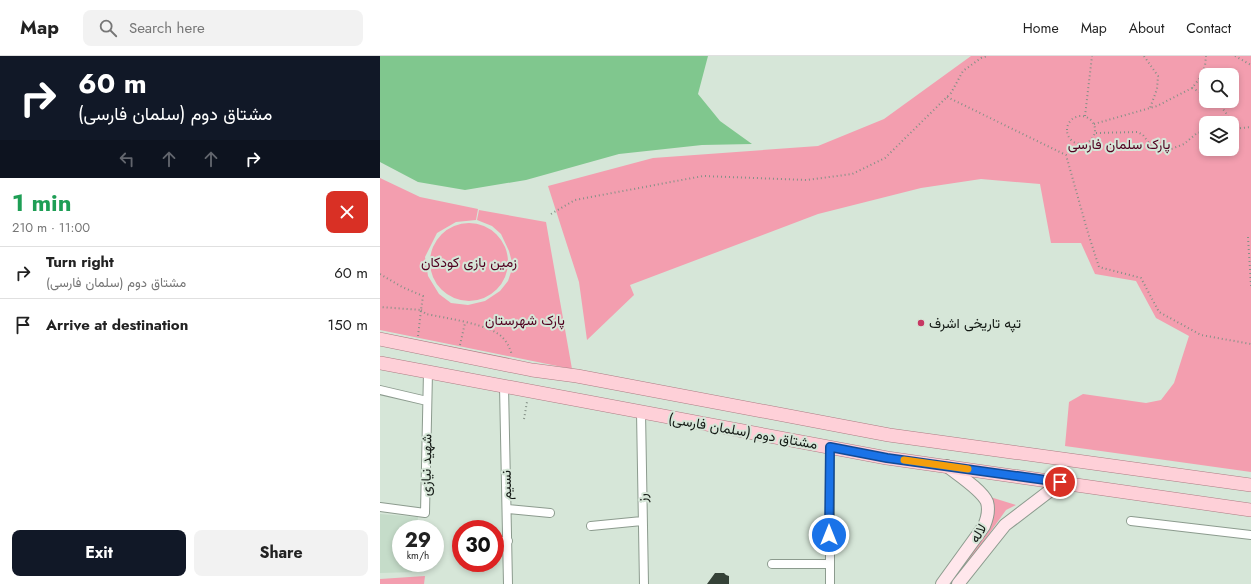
<!DOCTYPE html>
<html lang="en">
<head>
<meta charset="utf-8">
<style>
	body { margin:0; font-family:Jost,Vazirmatn,sans-serif; background:#f2f2f2; color:#222; height:100vh; display:flex; flex-direction:column; font-size:15px; white-space:nowrap }
	* { box-sizing:border-box; margin:0 }
	p { font-size:13px; color:#767676 }
	.icon { flex:none; width:22px; height:22px; fill:none; stroke:currentColor; stroke-width:2; stroke-linecap:round; stroke-linejoin:round }
	.map { position:relative; flex:1; overflow:hidden }
	.details { display:flex; flex-direction:column; background:#fff; width:380px }
	.details>* { flex:none }
	.hud { background:#111827; color:#fff; overflow:hidden }
	.controls { position:absolute; left:819px; top:12px; display:grid; gap:8px }
	.controls a { display:grid; place-items:center; width:40px; height:40px; border-radius:8px; background:#fff; box-shadow:0 2px 6px #0003; font-size:20px }
	.speed { position:absolute; left:12px; top:464px; display:flex; gap:8px; font-size:20px; font-weight:700; text-align:center }
	.speed>* { display:grid; place-content:center; width:52px; height:52px; border-radius:50%; background:#fff; box-shadow:0 2px 6px #0003; line-height:1 }
	.speed small { font-size:10px; font-weight:400 }
	.speed .limit { border:6px solid #d22; background:#fff; color:#111 }
	.pin { position:absolute; display:grid; place-items:center; width:34px; height:34px; color:#fff; margin:-17px; border:2px solid #fff; border-radius:50%; box-shadow:0 1px 4px #0007 }
	.me { position:absolute; width:44px; margin:-22px; rotate:0deg; stroke-linejoin:round; filter:drop-shadow(0 0 3px #0008) }
	.turn { display:flex; align-items:center; gap:14px; height:84px; padding:0 12px; font-size:18px }
	.turn .icon { width:52px; height:52px; stroke-width:2.5 }
	.turn b { display:block; font-size:28px; line-height:34px }
	.lanes { display:flex; align-items:center; height:38px; padding:0 12px; background:#0003; justify-content:center; gap:20px; direction:ltr }
	.lanes .off { opacity:.35 }
	.round { display:grid; place-items:center; flex:none; width:42px; height:42px; border-radius:8px; background:#f2f2f2 }
	.headline { display:flex; align-items:center; justify-content:space-between; height:68px; padding:0 12px }
	h1 { font-size:24px; font-weight:700; line-height:30px; color:#1e9e55 }
	.primary-button { display:flex; gap:8px; margin-top:auto; padding:8px 12px }
	.primary-button a { flex:1; height:46px; border-radius:8px; background:#111827; color:#fff; font-size:16px; font-weight:700; line-height:46px; text-align:center }
	.primary-button a+a { background:#f2f2f2; color:#222 }
	ul { padding:0; list-style:none }
	li { display:flex; align-items:center; gap:12px; height:52px; padding:0 12px; border-top:1px solid #e0e0e0 }
	li div { flex:1 }
	li b { display:block; font-size:15px }
	li em { font-style:normal }
	header { display:flex; align-items:center; gap:24px; box-sizing:border-box; height:56px; padding:0 20px; background:#fff; border-bottom:1px solid #e0e0e0 }
	header strong { font-size:19px }
	nav { display:flex; gap:22px; margin-inline-start:auto; font-size:14px }
	.search { width:280px; height:36px; background:#f2f2f2; display:flex; align-items:center; gap:10px; box-sizing:border-box; padding:0 14px; border-radius:8px; color:#767676; font-size:15px }
	main { display:flex; flex:1; min-height:0 }
	.map>svg:first-child { display:block }
	.built { fill:#c5dcc9 }
	.green { fill:#f39eaf; fill-rule:evenodd }
	.water { fill:#80c78e }
	.building { fill:#354237 }
	.lines { fill:none; stroke-linecap:round; stroke-linejoin:round }
	.minor-casing { stroke:#8c9b8e; stroke-width:10 }
	.secondary-casing { stroke:#8c9b8e; stroke-width:14 }
	.primary-casing { stroke:#ac7c83; stroke-width:14 }
	.path { stroke:#849086; stroke-width:2; stroke-dasharray:1 3; stroke-linecap:butt }
	.minor { stroke:#fff; stroke-width:8 }
	.secondary { stroke:#ffe7ec; stroke-width:12 }
	.primary { stroke:#fed0d8; stroke-width:13 }
	.route-casing { stroke:#114b97; stroke-width:10 }
	.route { stroke:#1a73e8; stroke-width:7 }
	.slow { stroke:#f59e0b; stroke-width:7 }
	.poi-dot { fill:#c63863; stroke:#d6e6d8; stroke-width:1.5 }
	.labels { text-anchor:middle; stroke-width:4; stroke-linejoin:round; paint-order:stroke }
	.park-label { font-size:14px; fill:#510120; stroke:#d6e6d8 }
	.poi-label { font-size:14px; fill:#141a15; stroke:#d6e6d8; text-anchor:start }
	.street-label { font-size:14px; fill:#141a15; stroke:#d6e6d8 }
</style>
</head>
<body>
<header>
<strong>Map</strong>
<div class="search"><svg class="icon" aria-label="search" viewBox="0 0 24 24"><circle cx="10" cy="10" r="6"/><path d="M15 15l6 6"/></svg>Search here</div>
<nav><a>Home</a><a>Map</a><a>About</a><a>Contact</a></nav>
</header>
<main>
<section class="details">
<div class="hud">
<div class="turn"><svg class="icon" aria-label="right" viewBox="0 0 24 24"><path d="M7 20v-9h11M14 6l5 5-5 5"/></svg><div><b>60 m</b>مشتاق دوم (سلمان فارسی)</div></div>
<div class="lanes"><svg class="icon off" aria-label="left" viewBox="0 0 24 24"><path d="M17 20v-9H6M10 6l-5 5 5 5"/></svg><svg class="icon off" aria-label="ahead" viewBox="0 0 24 24"><path d="M12 20V5M6 11l6-6 6 6"/></svg><svg class="icon off" aria-label="ahead" viewBox="0 0 24 24"><path d="M12 20V5M6 11l6-6 6 6"/></svg><svg class="icon" aria-label="right" viewBox="0 0 24 24"><path d="M7 20v-9h11M14 6l5 5-5 5"/></svg></div>
</div>
<div class="headline"><div><h1>1 min</h1><p>210 m · 11:00</p></div><a class="round" style="background:#d93025;color:#fff"><svg class="icon" aria-label="close" viewBox="0 0 24 24"><path d="M6 6l12 12M18 6L6 18"/></svg></a></div>
<ul>
<li><svg class="icon" aria-label="right" viewBox="0 0 24 24"><path d="M7 20v-9h11M14 6l5 5-5 5"/></svg><div><b>Turn right</b><p>مشتاق دوم (سلمان فارسی)</p></div><em>60 m</em></li>
<li><svg class="icon" aria-label="arrive" viewBox="0 0 24 24"><path d="M6 21V4h12l-3 4 3 4H6"/></svg><div><b>Arrive at destination</b></div><em>150 m</em></li>
</ul>
<div class="primary-button"><a>Exit</a><a>Share</a></div>
</section>
<div class="map">
<svg width="871" height="528" viewBox="0 0 871 528">
	<rect width="100%" height="100%" fill="#d6e6d8"/>
	<path class="built" d="M0,458L38,461L37,473H21V507H37V516L0,517Z"/>
	<path class="green" d="M591,0H871V416L685,390L689,346L703,338L766,347L781,344L794,327L809,280L776,262L756,225L715,218L701,187H671L660,128L601,123L541,132L438,158L250,229L254,239L207,284L199,226L168,130L273,102L438,90L504,63ZM826,19H852V45H826ZM826,67H852V93H826Z
		M0,122L40,141L98,153L96,164L76,166L57,177L45,201L48,220L59,238L71,247L88,249L105,245L120,235L128,225L133,210L129,195L121,178L112,170L97,164L99,154L166,166L192,313L0,274Z
		M50 206a39 39 0 1 1 78 0a39 39 0 1 1-78 0Z
		M607,440L636,449L626,454L586,510V504L596,490Z
		M45,520L44,528H0V523Z"/>
	<path class="water" d="M0,0H328L318,38L340,65L372,88L322,89L239,98L146,124L85,134L38,126L0,106Z"/>
	<path class="building" d="M335,517H344L346,519L349,520V528H327Z"/>
	<g class="lines">
		<g class="minor-casing">
			<path id="minor" d="M124,330L128,528
				M0,334L47,345
				M261,356L264,528
				M450,391V528
				M0,451L45,457L48,316
				M127,453L170,457
				M751,465L871,479
				M211,470L262,465
				M115,485H128
				M392,508H449"/>
		</g>
		<g class="secondary-casing">
			<path id="secondary" d="M562,528L604,470C607,463 609,453 607,446C602,434 577,418 567,410
				M578,528L625,469L680,427"/>
		</g>
		<g class="primary-casing">
			<path id="primary" d="M0,283L152,314L197,320L509,379L871,429
				M0,307L507,402L871,454"/>
		</g>
		<path class="path" d="M764,0L778,20L777,33L770,52
			M855,0L871,9
			M812,32L826,39
			M567,41L686,99L708,177L719,211L761,222L779,256L821,279L871,288
			M835,45C842,51 848,58 851,67
			M687 74a14 14 0 1 1 28 0a14 14 0 1 1-28 0Z
			M705,60L712,0
			M714,68L777,50L812,32L820,22L825,10L826,0
			M852,73L871,71
			M716,77L758,76L763,79L772,91L778,95H786L804,88L817,77L826,75
			M171,158L195,144L323,120L427,124L472,118L505,102L571,37L583,15L601,2L607,0
			M868,181L871,230
			M0,218L22,231L43,240L41,254L0,251
			M41,254L46,258C64,262 111,268 123,282C128,287 130,293 132,299
			M38,280L41,254
			M80,289L85,267
			M144,363L147,346"/>
		<use href="#minor" class="minor"/>
		<use href="#secondary" class="secondary"/>
		<use href="#primary" class="primary"/>
	</g>
	<g class="lines">
		<g class="route-casing">
			<path id="route" d="M449,479L450,391L507,402L680,426"/>
		</g>
		<use href="#route" class="route"/>
		<path class="slow" d="M524,404L588,413"/>
	</g>
	<circle class="poi-dot" cx="541" cy="267" r="4"/>
	<g class="labels">
		<g class="park-label">
			<text x="739" y="93">پارک سلمان فارسی</text>
			<text x="89" y="211">زمین بازی کودکان</text>
			<text x="145" y="269">پارک شهرستان</text>
		</g>
		<g class="poi-label">
			<text x="549" y="272">تپه تاریخی اشرف</text>
		</g>
		<g class="street-label">
			<text transform="translate(363 375) rotate(10)" y="5">مشتاق دوم (سلمان فارسی)</text>
			<text transform="translate(46 409) rotate(-89)" y="5">شهید نیازی</text>
			<text transform="translate(126 429) rotate(-91)" y="5">نسیم</text>
			<text transform="translate(262 442) rotate(-91)" y="5">رز</text>
			<text transform="translate(598 477) rotate(-58)" y="5">لاله</text>
		</g>
	</g>
</svg>
<div class="controls">
<a><svg class="icon" aria-label="search" viewBox="0 0 24 24"><circle cx="10" cy="10" r="6"/><path d="M15 15l6 6"/></svg></a>
<a><svg class="icon" aria-label="layers" viewBox="0 0 24 24"><path d="M12 4l9 5-9 5-9-5zM3 14l9 5 9-5"/></svg></a>
</div>
<div class="speed"><div>29<small>km/h</small></div><div class="limit">30</div></div>
<div class="pin" style="left:680px;top:426px;background:#d93025"><svg class="icon" aria-label="arrive" viewBox="0 0 24 24"><path d="M6 21V4h12l-3 4 3 4H6"/></svg></div>
<svg class="me" style="left:449px;top:479px" viewBox="-20 -20 40 40"><circle r="17" fill="#1a73e8" stroke="#fff" stroke-width="3"/><path d="M0-11L8 9 0 5-8 9z" fill="#fff"/></svg>
</div>
</main>
</body>
</html>
